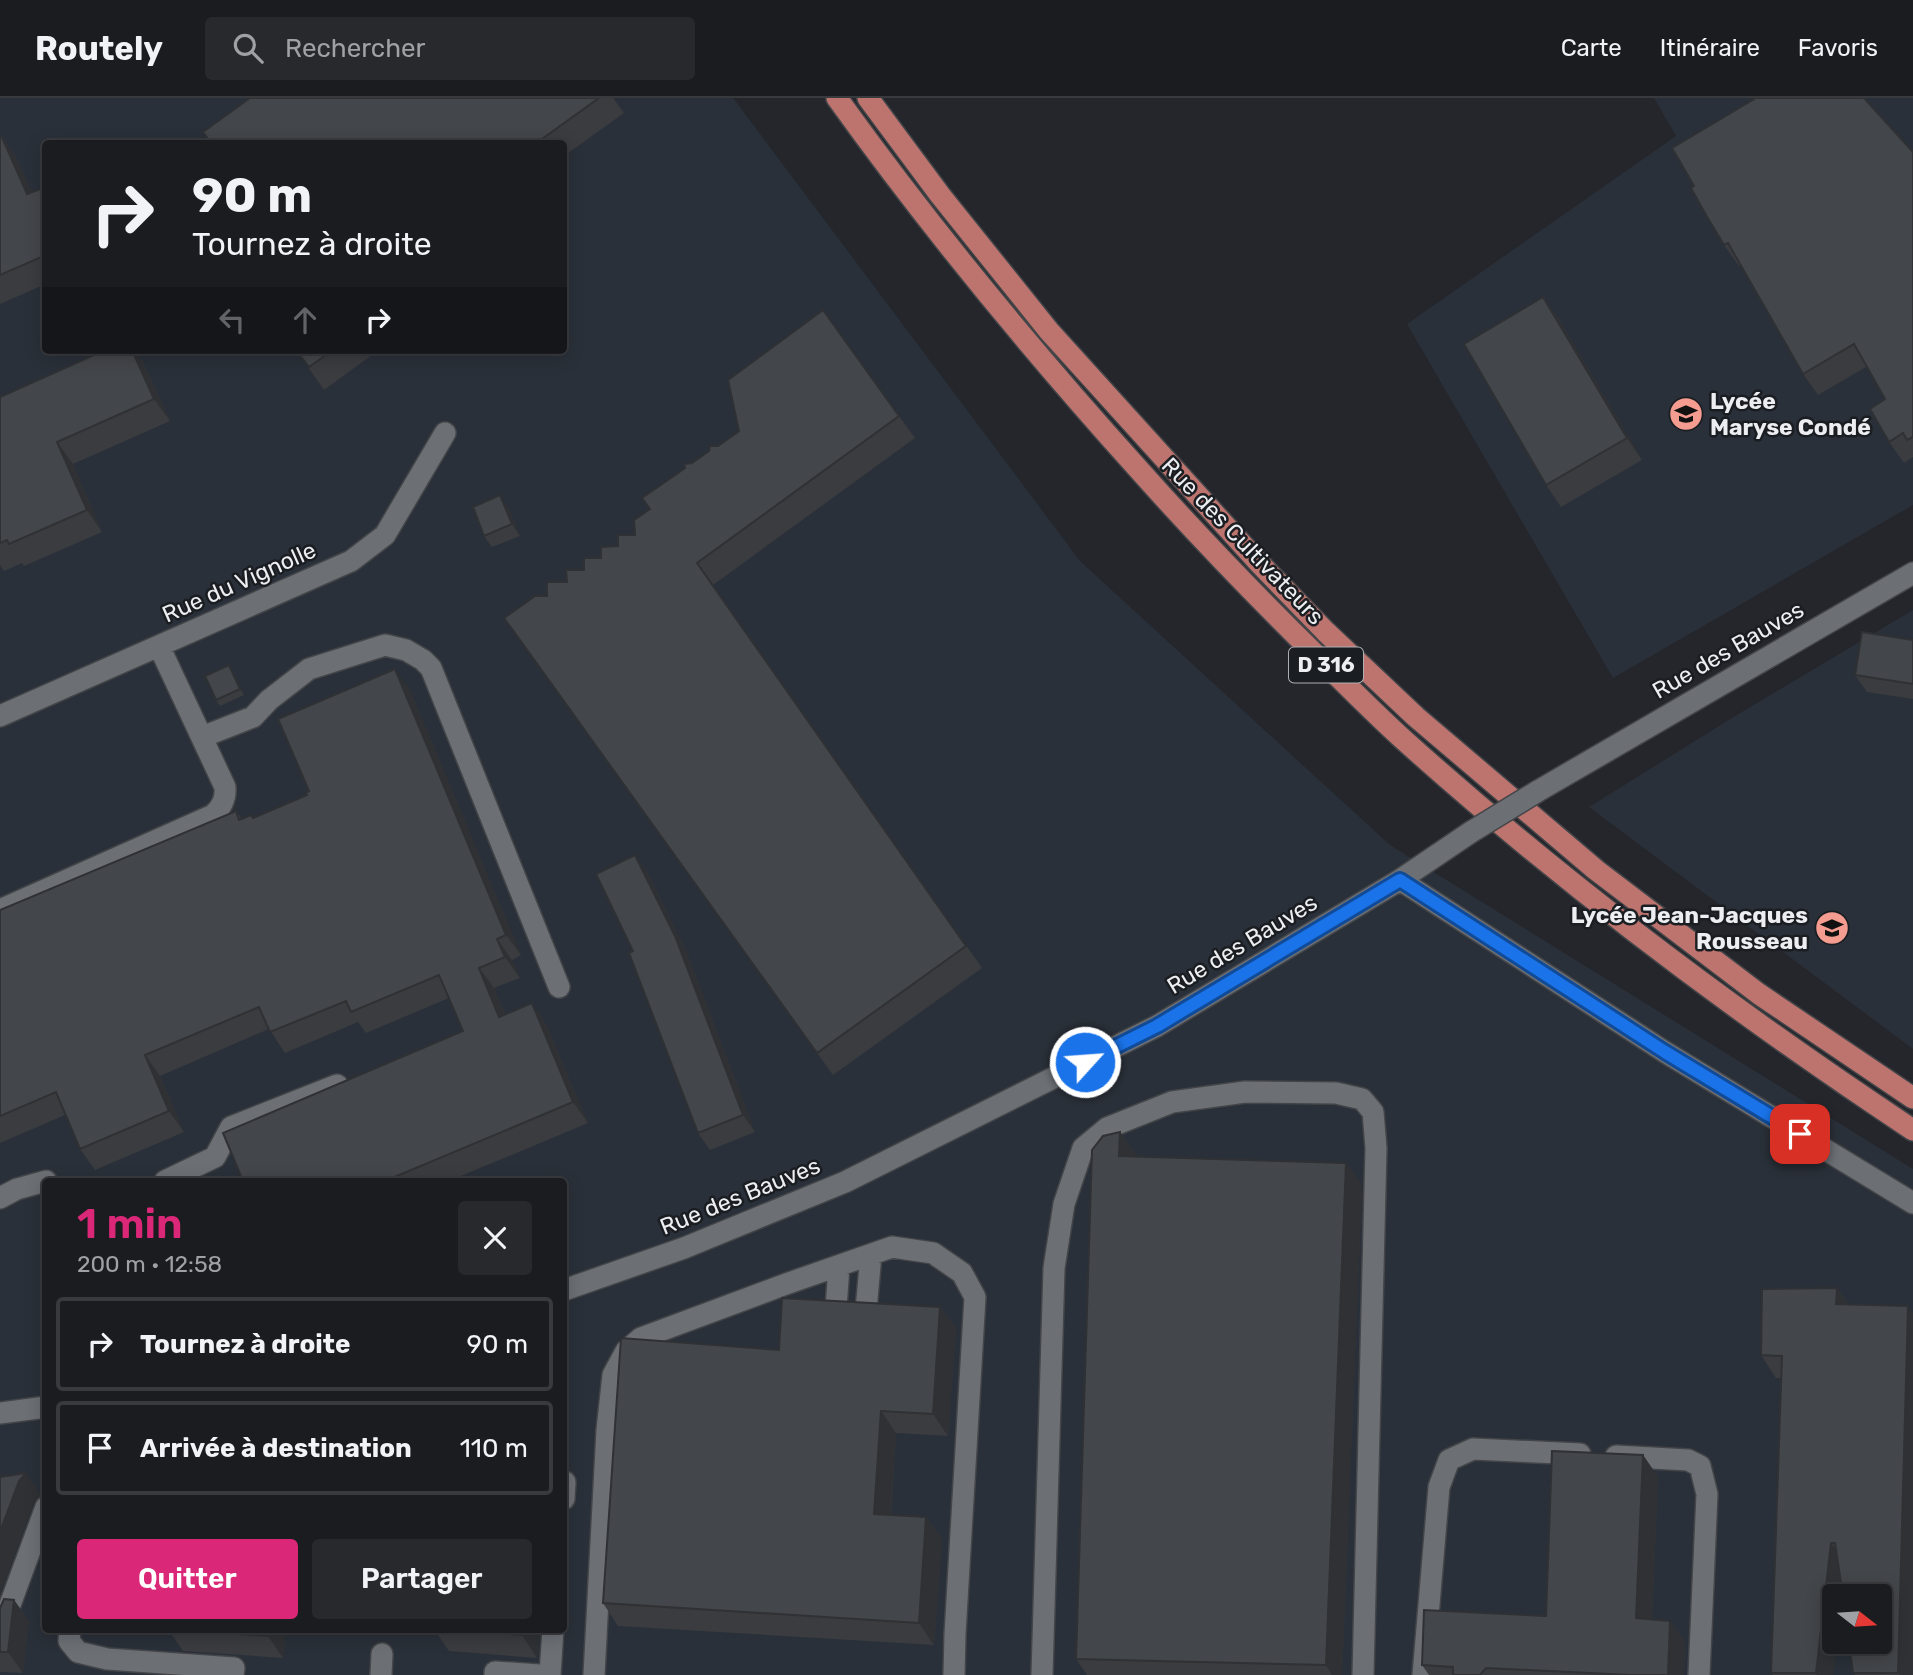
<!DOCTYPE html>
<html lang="fr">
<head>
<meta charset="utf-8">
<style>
	body { margin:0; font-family:Rubik,sans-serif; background:#28292d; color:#f1f3f6; height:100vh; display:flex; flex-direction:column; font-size:26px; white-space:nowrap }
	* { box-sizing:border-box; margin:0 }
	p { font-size:23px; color:#a0a1a5 }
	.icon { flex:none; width:38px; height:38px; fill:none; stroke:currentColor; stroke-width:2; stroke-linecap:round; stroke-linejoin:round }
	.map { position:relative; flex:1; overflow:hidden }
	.side { position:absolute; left:42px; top:1080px; width:525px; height:455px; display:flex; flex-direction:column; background:#1b1c20; border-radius:7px; box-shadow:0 4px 18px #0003,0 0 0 2px #393a3e }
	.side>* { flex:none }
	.guide { position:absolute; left:42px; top:42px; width:525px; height:214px; border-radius:7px; box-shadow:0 4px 18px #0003,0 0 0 2px #393a3e; background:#1b1c20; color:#f1f3f6; overflow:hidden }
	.needle { width:46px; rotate:107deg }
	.controls { position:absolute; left:1822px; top:1486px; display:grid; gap:14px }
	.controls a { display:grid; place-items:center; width:70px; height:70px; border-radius:7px; background:#1b1c20; box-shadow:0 4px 18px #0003,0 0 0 2px #393a3e; font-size:35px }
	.pin { position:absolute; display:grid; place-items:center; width:60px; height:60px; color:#fff; margin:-30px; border-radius:14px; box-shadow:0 4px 10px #0006 }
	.me { position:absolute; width:77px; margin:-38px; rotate:64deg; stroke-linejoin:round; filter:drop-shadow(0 0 5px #0008) }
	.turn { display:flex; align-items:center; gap:24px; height:147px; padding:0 35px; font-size:32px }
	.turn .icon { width:91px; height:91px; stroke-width:2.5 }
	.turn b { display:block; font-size:49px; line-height:60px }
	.lanes { display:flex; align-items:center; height:66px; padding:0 35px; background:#0003; justify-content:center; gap:35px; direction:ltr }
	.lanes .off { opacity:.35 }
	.round { display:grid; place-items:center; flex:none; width:74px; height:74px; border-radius:7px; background:#28292d }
	.headline { display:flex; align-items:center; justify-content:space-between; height:119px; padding:0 35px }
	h1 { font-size:42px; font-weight:600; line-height:52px; color:#db2777 }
	.cta { display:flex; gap:14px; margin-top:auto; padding:14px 35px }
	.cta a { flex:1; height:80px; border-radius:7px; background:#db2777; color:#fff; font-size:28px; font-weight:600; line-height:80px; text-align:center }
	.cta a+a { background:#28292d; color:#f1f3f6 }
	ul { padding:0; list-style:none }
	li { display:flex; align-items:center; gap:21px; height:94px; margin:0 14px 10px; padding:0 21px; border:4px solid #393a3e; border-radius:7px }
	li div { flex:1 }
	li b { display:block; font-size:26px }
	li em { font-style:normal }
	header { display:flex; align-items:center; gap:42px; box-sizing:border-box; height:98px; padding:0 35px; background:#1b1c20; border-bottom:2px solid #393a3e }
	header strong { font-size:33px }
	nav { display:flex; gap:38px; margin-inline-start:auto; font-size:24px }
	.search { width:490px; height:63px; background:#28292d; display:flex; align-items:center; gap:18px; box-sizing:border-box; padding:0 24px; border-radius:7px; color:#a0a1a5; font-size:26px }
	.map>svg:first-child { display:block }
	.built { fill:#2a3039; fill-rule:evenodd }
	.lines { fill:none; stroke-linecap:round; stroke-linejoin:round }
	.minor-casing { stroke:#434548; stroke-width:24 }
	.major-casing { stroke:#434548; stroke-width:24 }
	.minor { stroke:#6c7075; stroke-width:21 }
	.major { stroke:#be746e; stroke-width:21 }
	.minor-bridge-casing { stroke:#434548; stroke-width:24; stroke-linecap:butt }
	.minor-bridge { stroke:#6c7075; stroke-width:21 }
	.wall { fill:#3a3c40 }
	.shaded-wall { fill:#2f3134 }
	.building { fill:#43464a; stroke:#2f3134; stroke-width:2 }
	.route-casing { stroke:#114b97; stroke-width:18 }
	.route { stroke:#1a73e8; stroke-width:12 }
	.labels { text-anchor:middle; stroke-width:5; stroke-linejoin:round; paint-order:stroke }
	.shield { fill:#1a1d21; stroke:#adafb3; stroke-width:2 }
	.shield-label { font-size:21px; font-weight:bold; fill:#eceef1 }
	.poi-label { font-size:23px; font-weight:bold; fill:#eceef1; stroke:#1a1d21; text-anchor:start }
	.street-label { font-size:23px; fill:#eceef1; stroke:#1a1d21 }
</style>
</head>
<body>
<header>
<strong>Routely</strong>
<div class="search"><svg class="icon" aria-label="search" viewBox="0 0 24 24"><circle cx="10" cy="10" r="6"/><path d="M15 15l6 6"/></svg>Rechercher</div>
<nav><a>Carte</a><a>Itinéraire</a><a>Favoris</a></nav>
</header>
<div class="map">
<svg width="1913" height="1577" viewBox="0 0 1913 1577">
	<rect width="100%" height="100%" fill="#24262b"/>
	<path class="built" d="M0,0H733L1080,463L1390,747L1913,1071V1577H0ZM46,46H564V252H46ZM46,1083H564V1531H46ZM1834,1498H1880V1544H1834Z
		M1654,0H1913V407L1613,580L1407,226L1676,38Z
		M1913,512V951L1589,709L1735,618Z"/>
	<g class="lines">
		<g class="minor-casing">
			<path id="minor" d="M0,618L351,463L385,437L445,335
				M202,639L253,619L269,602L309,571L385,547L406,552L423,562L431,570L559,889
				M1538,693L1913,475
				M1400,782L1665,954L1913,1105
				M0,812L213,717C222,709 226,701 225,689L159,548
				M165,1083L215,1059L231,1029L337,987
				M0,1100L17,1091L46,1083
				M564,1192L684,1150L845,1084L1157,928L1400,782L1471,734
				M836,1210L839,1168
				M866,1212L871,1157
				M0,1315L46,1309
				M1616,1358L1688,1362L1700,1368L1707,1396L1699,1577
				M564,1401L565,1384
				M70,1531L69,1543L78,1554L107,1561L234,1570L233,1577
				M0,1534L46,1409
				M381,1577L382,1556
				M495,1577V1574L539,1577
				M550,1577L553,1531
				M594,1577L607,1332L613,1277L626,1253L641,1240L786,1186L892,1149L933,1155L962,1175L975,1199L955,1536L954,1577
				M1042,1577L1054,1170L1064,1106L1083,1050L1107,1030L1172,1004L1245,994L1336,995L1362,1001L1373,1014L1376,1050L1363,1577
				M1423,1577L1439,1389L1449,1362L1473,1351L1580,1356"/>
		</g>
		<g class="major-casing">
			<path id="major" d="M837,0C931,131 1033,254 1141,374C1198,438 1257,499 1318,559C1347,587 1375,616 1405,643C1564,786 1735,914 1913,1032
				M868,0L940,97L1049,233L1260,466L1326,534L1416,619L1596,772L1759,896L1913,1000"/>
		</g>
		<use href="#minor" class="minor"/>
		<use href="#major" class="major"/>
		<g class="minor-bridge-casing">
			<path id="minor-bridge" d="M1471,734L1538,693"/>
		</g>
		<use href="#minor-bridge" class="minor-bridge"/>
	</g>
	<path class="wall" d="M250,0H613L624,15L564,58V46H211Z
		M0,37H1L16,59L32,94L46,89V186L0,206Z
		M1913,54V359L1904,365L1889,344L1885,301L1866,269L1818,297L1803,276L1741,168H1739L1724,147Z
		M1543,199L1559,221L1642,362L1561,409L1546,387Z
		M132,252H134L143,264L170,323L73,366L102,434L24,468L22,465L4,473L0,467V299Z
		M296,252H379L324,292Z
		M899,318L915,340L713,487L982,870L833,977L519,542L547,498L635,437L650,411L692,365L718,348Z
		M508,409L520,438L492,449L484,438Z
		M1913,542V601L1867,594L1855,577Z
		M233,573L244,597L220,608L216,602Z
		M410,592L521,857L512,862L520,880L494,890L505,916L532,905L546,926L588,1025L449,1083H243L463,933L449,900L366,935L358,924L285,955L269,931L160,978L184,1034L95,1072L80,1051L65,1017L0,1045V812L236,713L242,721L253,720L307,697L309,693Z
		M635,757L647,774L687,855L755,1034L710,1052L698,1035L633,853Z
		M1120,1034L1135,1056V1059L1346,1065L1362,1088L1342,1577H1087L1076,1561Z
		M1837,1190L1849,1207L1908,1208L1913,1215V1577H1855L1853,1575L1880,1498H1834L1837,1544L1833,1577H1773L1771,1575L1782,1280H1776L1761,1257Z
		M940,1209L956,1231L948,1338L896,1335L891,1417L926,1419L942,1441L934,1547L618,1528L603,1505L779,1252Z
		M1643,1357L1658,1379L1652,1522L1670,1523L1685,1545L1684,1577H1429L1422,1567L1546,1518Z
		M14,1502L29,1523L23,1575L0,1574V1510Z
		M168,1531H286L283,1560L183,1553Z
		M372,1531H539L537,1560L449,1553L438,1537Z"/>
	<path class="shaded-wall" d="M1,37L16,59L43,118L27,96Z
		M1543,199L1559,221L1642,362L1627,340Z
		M132,252H134L143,264L170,323L154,301Z
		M57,344L73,366L102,434L87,412Z
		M500,397L508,409L520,438L512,426Z
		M229,567L233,573L244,597L240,591Z
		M395,571L410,592L521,857L506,837Z
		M635,757L647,774L687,855L755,1034L743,1017Z
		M497,841L512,862L520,880L505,859Z
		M479,870L494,890L514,939L499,919Z
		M532,905L546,926L588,1025L573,1004Z
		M145,957L160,978L184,1034L169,1013Z
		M1120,1034L1135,1056V1080L1119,1058Z
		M1346,1065L1362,1088L1342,1577H1332L1326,1567Z
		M1837,1190L1853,1213L1836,1206Z
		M1908,1208L1913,1215V1577H1900L1898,1575Z
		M940,1209L956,1231L948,1338L933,1316Z
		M564,1271L569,1279L565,1351L564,1348Z
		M881,1313L896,1335L889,1438L874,1416Z
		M1643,1357L1658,1379L1651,1542L1636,1520Z
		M26,1375L41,1396L34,1404L0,1496V1434L19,1383Z
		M926,1419L942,1441L934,1547L919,1525Z
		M1831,1445L1847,1467L1843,1498H1834V1544H1837L1833,1577H1817L1816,1575Z
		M14,1502L29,1523L23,1575L8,1554Z
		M1670,1523L1685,1545L1684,1577H1668Z
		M268,1531H286L283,1560L268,1538Z
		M522,1531H539L537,1560L522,1537Z"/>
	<path class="building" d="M250,0H599L535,46H212L203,34Z
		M1756,0H1864L1913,54V339L1907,342L1903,335L1889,344L1870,311L1885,301L1854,246L1803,276L1728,145L1724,147L1706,117L1691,90L1694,88L1672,50Z
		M0,37H1L27,96L46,89V157L0,177Z
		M1543,199L1627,340L1546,387L1464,246Z
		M823,212L899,318L697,465L966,848L817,955L504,520L535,498H547V484H567L566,472H584V460H601V449L618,448V437H635L634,422L650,411L642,400L685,370L684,366L692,365L709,353L710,348H718L739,333L728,282Z
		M105,252H132L154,301L57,344L87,412L9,446L7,442L0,445V299Z
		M296,252H333L309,269Z
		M500,397L512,426L484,438L473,409Z
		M1862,534L1913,542V586L1855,577Z
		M229,567L240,591L216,602L205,578Z
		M395,571L506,837L497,841L505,859L479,870L499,919L532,905L573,1004L385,1083H243L223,1035L463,933L439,877L351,914L346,903L270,934L259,909L145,957L169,1013L80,1051L56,994L0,1018V812L236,713L239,722L251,717L253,720L307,697L306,695L309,693L278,621Z
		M635,757L675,838L743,1017L698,1035L629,855L633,853L596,776Z
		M1120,1034L1119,1058L1346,1065L1326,1567L1076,1561L1092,1052L1103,1038Z
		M1837,1190L1836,1206L1908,1208L1898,1575H1853L1849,1544H1880V1498H1843L1835,1445H1831L1816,1575H1771L1782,1258L1761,1257L1762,1191Z
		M782,1200L940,1209L933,1316L881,1313L874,1416L926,1419L919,1525L603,1505L621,1240L779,1252Z
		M1552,1353L1643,1357L1636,1520L1670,1523L1668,1577H1630L1486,1570L1480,1577H1453V1569L1422,1567L1424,1512L1546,1518Z
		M26,1375L19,1383L0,1434V1379Z
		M4,1501L14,1502L8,1554H0V1510Z
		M170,1531H268V1538Z
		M444,1531H522V1537Z"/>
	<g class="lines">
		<g class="route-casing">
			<path id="route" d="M1085,964L1157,928L1400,782L1665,954L1800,1036"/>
		</g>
		<use href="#route" class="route"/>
	</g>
	<defs>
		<g id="school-disc" transform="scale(1.75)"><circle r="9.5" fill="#f59c91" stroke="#1a1d21"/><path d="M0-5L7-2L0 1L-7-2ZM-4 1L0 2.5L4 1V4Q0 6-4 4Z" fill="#111"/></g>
	</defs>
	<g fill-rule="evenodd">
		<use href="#school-disc" x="1686" y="316"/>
		<use href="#school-disc" x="1832" y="830"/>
	</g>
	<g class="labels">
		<rect class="shield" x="1289" y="549.5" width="74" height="35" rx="5"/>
		<g class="shield-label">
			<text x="1326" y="574">D 316</text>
		</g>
		<g class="poi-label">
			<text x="1710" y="311">Lycée<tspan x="1710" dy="26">Maryse Condé</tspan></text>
			<text x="1808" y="825" text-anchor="end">Lycée Jean-Jacques<tspan x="1808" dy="26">Rousseau</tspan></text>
		</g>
		<g class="street-label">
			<text transform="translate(1243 443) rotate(46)" y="8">Rue des Cultivateurs</text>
			<text transform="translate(239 484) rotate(-24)" y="8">Rue du Vignolle</text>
			<text transform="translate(1728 552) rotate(-30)" y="8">Rue des Bauves</text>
			<text transform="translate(1242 846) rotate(-31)" y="8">Rue des Bauves</text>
			<text transform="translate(740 1098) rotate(-22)" y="8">Rue des Bauves</text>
		</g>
	</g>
</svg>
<div class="controls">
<a><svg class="needle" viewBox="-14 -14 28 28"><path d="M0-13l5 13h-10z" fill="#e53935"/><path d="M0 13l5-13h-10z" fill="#a0a1a5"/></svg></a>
</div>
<div class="pin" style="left:1800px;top:1036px;background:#d93025"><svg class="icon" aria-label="arrive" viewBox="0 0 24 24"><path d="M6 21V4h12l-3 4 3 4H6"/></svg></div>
<svg class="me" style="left:1085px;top:964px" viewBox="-20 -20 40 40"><circle r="17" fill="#1a73e8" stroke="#fff" stroke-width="3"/><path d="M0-11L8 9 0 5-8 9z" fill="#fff"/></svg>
<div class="guide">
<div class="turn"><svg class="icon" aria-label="right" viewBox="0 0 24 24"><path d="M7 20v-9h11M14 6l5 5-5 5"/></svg><div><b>90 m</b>Tournez à droite</div></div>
<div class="lanes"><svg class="icon off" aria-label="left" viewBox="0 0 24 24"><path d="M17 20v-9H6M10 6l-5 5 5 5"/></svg><svg class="icon off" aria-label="ahead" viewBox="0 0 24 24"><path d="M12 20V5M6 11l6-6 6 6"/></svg><svg class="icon" aria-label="right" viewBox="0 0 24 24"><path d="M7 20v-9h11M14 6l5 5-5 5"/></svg></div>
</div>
<section class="side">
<div class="headline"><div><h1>1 min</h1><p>200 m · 12:58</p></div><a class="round"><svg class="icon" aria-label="close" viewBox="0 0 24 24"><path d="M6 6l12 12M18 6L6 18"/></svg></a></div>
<ul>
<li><svg class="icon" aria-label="right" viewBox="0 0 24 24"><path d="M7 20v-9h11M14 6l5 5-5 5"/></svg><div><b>Tournez à droite</b></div><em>90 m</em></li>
<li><svg class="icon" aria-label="arrive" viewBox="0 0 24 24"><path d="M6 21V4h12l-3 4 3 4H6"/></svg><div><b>Arrivée à destination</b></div><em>110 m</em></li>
</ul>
<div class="cta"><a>Quitter</a><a>Partager</a></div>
</section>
</div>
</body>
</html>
